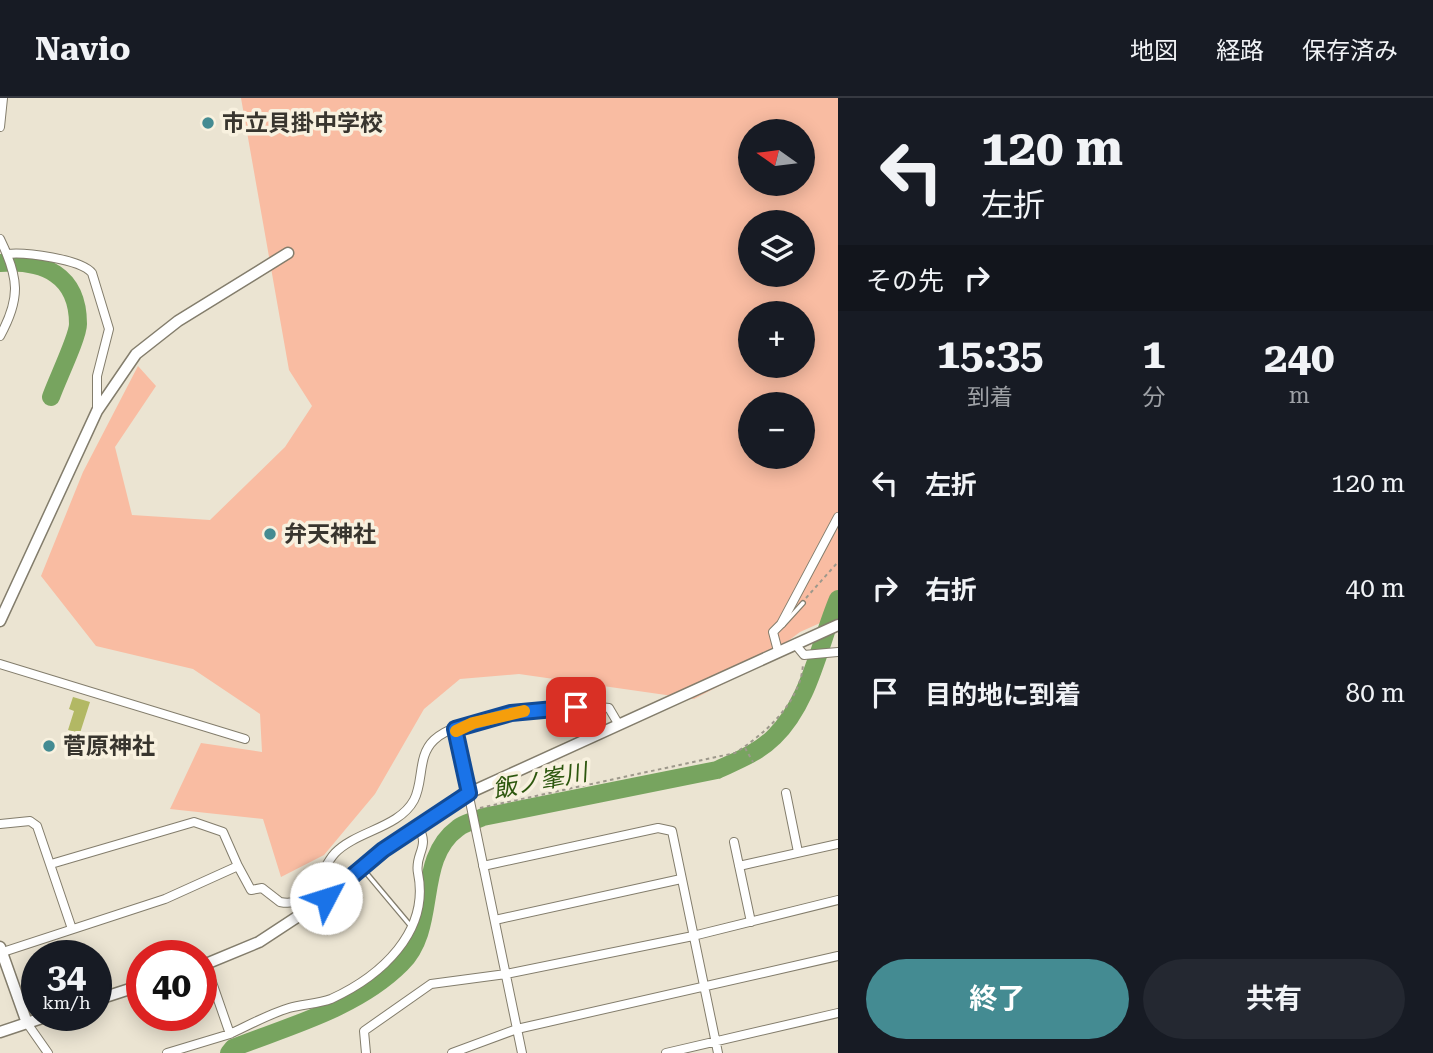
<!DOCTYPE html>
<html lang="ja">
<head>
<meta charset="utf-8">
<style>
	body { margin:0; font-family:"Roboto Serif","Noto Sans JP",serif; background:#242831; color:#f1f3f6; height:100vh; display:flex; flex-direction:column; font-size:26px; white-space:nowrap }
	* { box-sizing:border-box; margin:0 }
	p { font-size:23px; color:#9ea1a6 }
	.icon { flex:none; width:38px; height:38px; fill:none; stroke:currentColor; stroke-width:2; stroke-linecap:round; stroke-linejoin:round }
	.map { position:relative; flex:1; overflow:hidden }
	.sheet { display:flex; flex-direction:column; background:#171b24; width:595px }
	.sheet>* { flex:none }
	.guide { background:#171b24; color:#f1f3f6; overflow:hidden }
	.needle { width:46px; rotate:284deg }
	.controls { position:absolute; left:738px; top:21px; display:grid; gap:14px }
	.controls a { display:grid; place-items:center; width:77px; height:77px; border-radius:50%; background:#171b24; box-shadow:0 4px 18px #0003; font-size:35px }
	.speed { position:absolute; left:21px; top:842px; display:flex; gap:14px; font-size:35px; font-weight:700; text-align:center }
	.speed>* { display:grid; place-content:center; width:91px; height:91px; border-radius:50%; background:#171b24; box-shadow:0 4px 18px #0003; line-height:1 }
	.speed small { font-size:18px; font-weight:400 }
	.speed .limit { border:10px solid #d22; background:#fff; color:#111 }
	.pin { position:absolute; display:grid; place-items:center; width:60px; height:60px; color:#fff; margin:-30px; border-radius:14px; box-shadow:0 4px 10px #0006 }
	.me { position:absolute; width:77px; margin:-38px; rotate:50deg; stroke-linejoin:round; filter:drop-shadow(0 0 5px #0008) }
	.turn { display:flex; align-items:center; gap:24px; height:147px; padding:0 28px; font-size:32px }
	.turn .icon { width:91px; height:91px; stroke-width:2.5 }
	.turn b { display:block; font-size:49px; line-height:60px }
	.then { display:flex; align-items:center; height:66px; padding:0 28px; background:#0003; gap:14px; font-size:26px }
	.eta { display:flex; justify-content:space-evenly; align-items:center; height:119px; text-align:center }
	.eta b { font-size:42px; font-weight:700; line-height:49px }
	.primary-button { display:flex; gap:14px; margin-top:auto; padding:14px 28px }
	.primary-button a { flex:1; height:80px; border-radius:42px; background:#448b92; color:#fff; font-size:28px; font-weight:700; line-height:80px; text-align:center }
	.primary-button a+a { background:#242831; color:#f1f3f6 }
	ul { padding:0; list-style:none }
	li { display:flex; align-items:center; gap:21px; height:105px; padding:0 28px }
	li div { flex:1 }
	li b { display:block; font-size:26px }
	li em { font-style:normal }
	header { display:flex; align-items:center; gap:42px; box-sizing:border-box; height:98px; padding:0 35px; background:#171b24; border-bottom:2px solid #363941 }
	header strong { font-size:33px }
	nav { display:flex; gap:38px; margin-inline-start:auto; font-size:24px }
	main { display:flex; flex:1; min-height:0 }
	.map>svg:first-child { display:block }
	.green { fill:#f9bca2; fill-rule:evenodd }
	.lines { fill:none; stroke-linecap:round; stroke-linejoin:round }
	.river { stroke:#77a45f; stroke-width:18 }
	.building { fill:#b2b864 }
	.lane-casing { stroke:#837d6c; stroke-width:6 }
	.street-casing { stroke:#837d6c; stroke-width:10 }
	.secondary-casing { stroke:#837d6c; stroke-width:13 }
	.path { stroke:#9d988b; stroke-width:2; stroke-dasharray:3.5 3.5; stroke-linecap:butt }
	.lane { stroke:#fff; stroke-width:3.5 }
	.street { stroke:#fff; stroke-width:8 }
	.secondary { stroke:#fff; stroke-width:10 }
	.route-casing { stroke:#114b97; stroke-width:18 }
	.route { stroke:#1a73e8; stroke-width:12 }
	.slow { stroke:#f59e0b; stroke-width:12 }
	.poi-dot { fill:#448b92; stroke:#f8f1df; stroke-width:2.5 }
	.labels { text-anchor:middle; stroke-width:7; stroke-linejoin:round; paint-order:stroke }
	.poi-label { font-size:23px; font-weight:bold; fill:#38352e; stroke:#f8f1df; text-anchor:start }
	.water-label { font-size:24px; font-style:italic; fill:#2d570e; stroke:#f8f1df }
</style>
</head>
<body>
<header>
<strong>Navio</strong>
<nav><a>地図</a><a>経路</a><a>保存済み</a></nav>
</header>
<main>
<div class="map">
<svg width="838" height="955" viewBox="0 0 838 955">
	<rect width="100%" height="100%" fill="#ebe4d2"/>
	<path class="green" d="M241,0H838V517L800,534L748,573L694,601L519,576L460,581L424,611L375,696L324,757L281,779L263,721L170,711L201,645L262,654L260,616L193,571L96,548L41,478L83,374L138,268L156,288L115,349L132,417L210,422L285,349L312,308L289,272ZM751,33H803V86H751ZM751,124H803V177H751ZM751,215H803V268H751ZM751,306H803V359H751Z"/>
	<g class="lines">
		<path class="river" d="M0,165C44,162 78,177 78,226C78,239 56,284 51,299
			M229,955L233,950C289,928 357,910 401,866C439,829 414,762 458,730C464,725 475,723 483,719L717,672C736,663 758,655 774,639C810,604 819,546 838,501"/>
	</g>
	<path class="building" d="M73,599L90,604L80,635L68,632L74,613L69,611Z"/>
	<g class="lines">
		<g class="lane-casing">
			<path id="lane" d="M783,527L803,505
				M363,771L410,827"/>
		</g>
		<g class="street-casing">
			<path id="street" d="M0,29L3,0
				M0,141C19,180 21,200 0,238
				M7,156C25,154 81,161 92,175L109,231L97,278V313
				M795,546L804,557L838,554
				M778,553L773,534L781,526L838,419
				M0,566L245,641
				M455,631L522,955
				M786,695L798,754
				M0,726L30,723L37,728L72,831
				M734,744L751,824
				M238,768L251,792L262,790L280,804C313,811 319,772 335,755C356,733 399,730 414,702C424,683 417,658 434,642C461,616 572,604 609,610L619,627
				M483,768L658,730L672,733L718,955
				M739,768L838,746
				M495,822L681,781
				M0,855L165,801L238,768L223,734L194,724L51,766
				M27,925L48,955
				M230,936C249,927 269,916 289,910C302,906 318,906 331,901C381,878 430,834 418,775C414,756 431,749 418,729
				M167,955L230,936L206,867
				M366,955L364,933L431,886L506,876L693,838L838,802
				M452,955L517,931L838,858
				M666,955L838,915"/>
		</g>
		<g class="secondary-casing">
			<path id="secondary" d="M0,523L97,313L136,256L178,223L288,155
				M0,849L27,925
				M201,868L259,844L326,800L383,752L469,695L838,527
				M96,902L142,887
				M0,934L51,917"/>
		</g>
		<path class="path" d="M806,500L838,464
			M745,650L753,664
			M480,710L735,655C765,636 802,603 803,565"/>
		<use href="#lane" class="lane"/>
		<use href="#street" class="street"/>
		<use href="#secondary" class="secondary"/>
	</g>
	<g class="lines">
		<g class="route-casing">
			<path id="route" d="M326,800L383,752L469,695L455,631L511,615L576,609"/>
		</g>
		<use href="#route" class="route"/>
		<path class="slow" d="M456,633L473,625L524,613"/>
	</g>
	<g class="poi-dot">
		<circle cx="208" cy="25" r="7"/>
		<circle cx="270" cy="436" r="7"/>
		<circle cx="49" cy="648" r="7"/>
	</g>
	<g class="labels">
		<g class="poi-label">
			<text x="222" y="33">市立貝掛中学校</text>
			<text x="284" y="444">弁天神社</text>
			<text x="63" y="656">菅原神社</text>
		</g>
		<g class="water-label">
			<text transform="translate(540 683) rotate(-11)" y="8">飯ノ峯川</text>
		</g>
	</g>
</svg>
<div class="controls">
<a><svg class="needle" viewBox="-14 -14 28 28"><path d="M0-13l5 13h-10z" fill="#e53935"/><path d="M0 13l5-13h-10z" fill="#9ea1a6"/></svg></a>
<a><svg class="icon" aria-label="layers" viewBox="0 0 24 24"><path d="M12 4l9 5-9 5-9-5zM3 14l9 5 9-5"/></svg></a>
<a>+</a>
<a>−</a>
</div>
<div class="speed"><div>34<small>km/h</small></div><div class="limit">40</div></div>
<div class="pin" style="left:576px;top:609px;background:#d93025"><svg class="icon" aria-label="arrive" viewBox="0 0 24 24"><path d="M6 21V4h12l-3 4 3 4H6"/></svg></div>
<svg class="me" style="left:326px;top:800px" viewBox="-20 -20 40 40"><circle r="19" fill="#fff"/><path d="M0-13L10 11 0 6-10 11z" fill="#1a73e8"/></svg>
</div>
<section class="sheet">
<div class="guide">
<div class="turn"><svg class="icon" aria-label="left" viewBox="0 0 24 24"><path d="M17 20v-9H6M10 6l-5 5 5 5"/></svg><div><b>120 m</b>左折</div></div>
<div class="then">その先<svg class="icon" aria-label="right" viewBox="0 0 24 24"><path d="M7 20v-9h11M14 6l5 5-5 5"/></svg></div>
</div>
<div class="eta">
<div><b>15:35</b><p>到着</p></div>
<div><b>1</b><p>分</p></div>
<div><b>240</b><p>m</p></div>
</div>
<ul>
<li><svg class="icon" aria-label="left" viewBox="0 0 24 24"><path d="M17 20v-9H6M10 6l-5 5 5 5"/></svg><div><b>左折</b></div><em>120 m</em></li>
<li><svg class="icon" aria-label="right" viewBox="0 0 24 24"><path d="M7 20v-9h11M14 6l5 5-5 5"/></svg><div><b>右折</b></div><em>40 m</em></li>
<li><svg class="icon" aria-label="arrive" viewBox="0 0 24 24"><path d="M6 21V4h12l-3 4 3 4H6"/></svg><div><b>目的地に到着</b></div><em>80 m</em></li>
</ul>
<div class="primary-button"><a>終了</a><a>共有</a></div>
</section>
</main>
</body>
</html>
